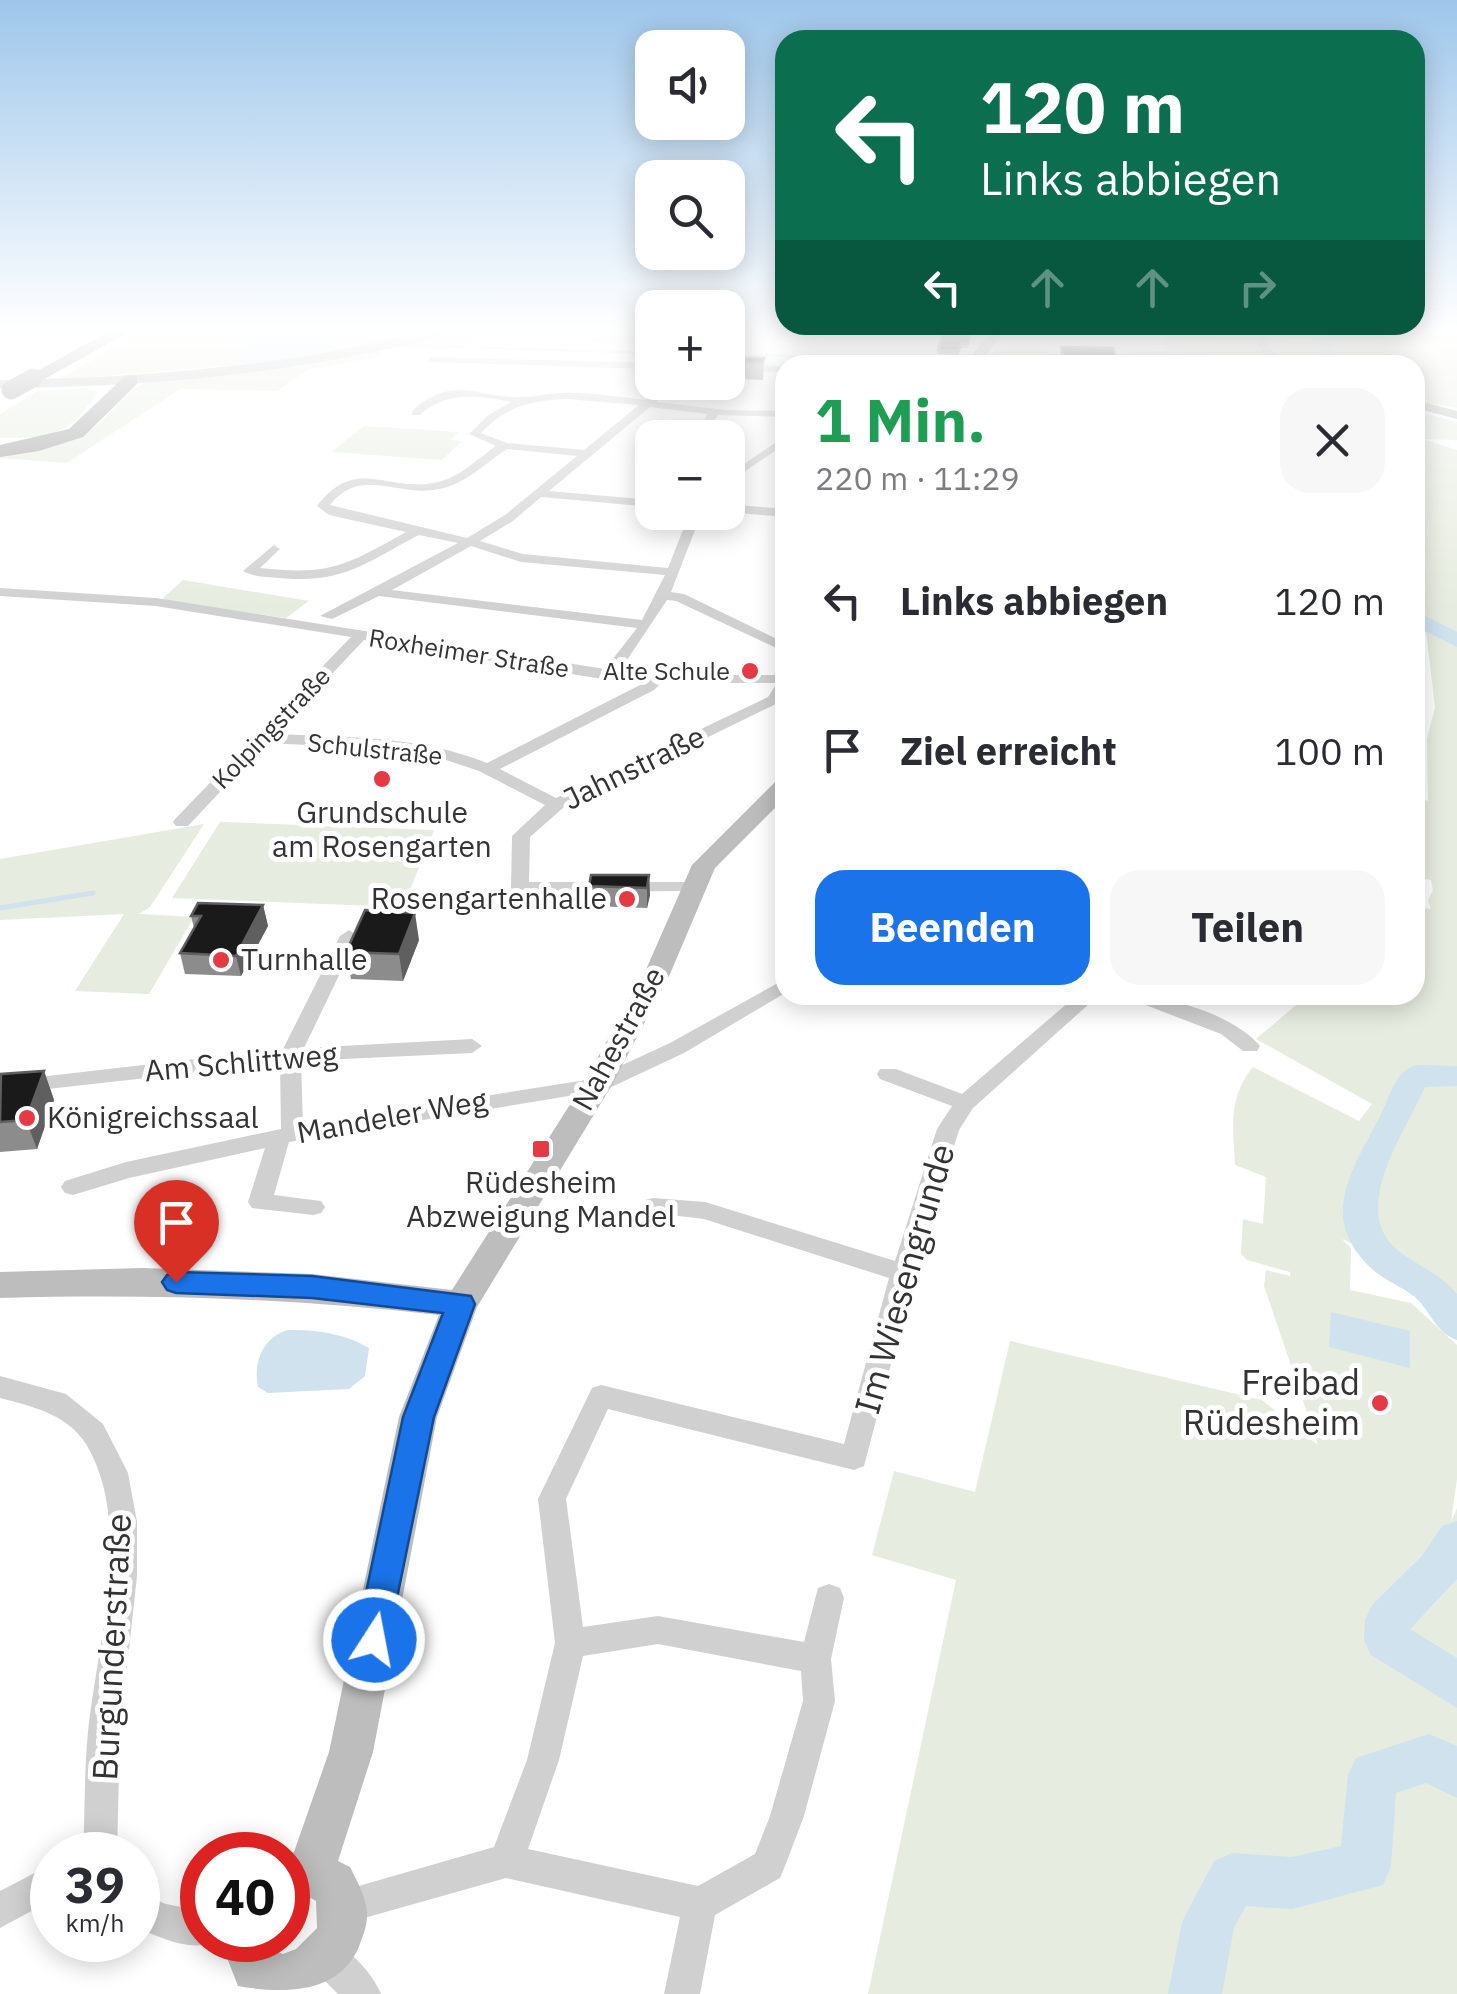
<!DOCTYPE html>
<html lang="de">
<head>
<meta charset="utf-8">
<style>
	body { margin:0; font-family:"IBM Plex Sans",sans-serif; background:#f7f7f7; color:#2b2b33; height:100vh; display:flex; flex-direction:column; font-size:38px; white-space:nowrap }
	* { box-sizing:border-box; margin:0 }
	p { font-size:32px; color:#7c7c81 }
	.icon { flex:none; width:55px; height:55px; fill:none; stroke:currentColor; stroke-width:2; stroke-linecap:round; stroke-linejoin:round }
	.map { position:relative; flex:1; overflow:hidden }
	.side { position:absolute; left:775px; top:355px; width:650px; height:650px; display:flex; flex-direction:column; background:#fff; border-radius:30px; box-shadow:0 5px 25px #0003 }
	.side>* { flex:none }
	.banner { position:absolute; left:775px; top:30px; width:650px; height:305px; border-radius:30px; box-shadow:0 5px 25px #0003; background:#0b6e4f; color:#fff; overflow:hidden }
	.buttons { position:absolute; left:635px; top:30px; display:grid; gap:20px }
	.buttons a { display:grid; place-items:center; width:110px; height:110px; border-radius:20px; background:#fff; box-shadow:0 5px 25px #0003; font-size:50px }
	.speed { position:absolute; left:30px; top:1832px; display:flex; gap:20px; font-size:50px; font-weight:700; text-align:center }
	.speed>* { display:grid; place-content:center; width:130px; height:130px; border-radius:50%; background:#fff; box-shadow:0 5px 25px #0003; line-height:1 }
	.speed small { font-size:25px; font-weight:400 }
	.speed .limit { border:15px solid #d22; background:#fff; color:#111 }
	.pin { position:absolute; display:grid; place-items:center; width:85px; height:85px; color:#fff; margin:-102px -42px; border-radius:50% 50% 50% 0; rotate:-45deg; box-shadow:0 0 10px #0007 }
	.pin .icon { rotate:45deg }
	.me { position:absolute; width:110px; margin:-55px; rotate:11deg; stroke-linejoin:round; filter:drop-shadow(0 0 8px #0008) }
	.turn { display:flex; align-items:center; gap:35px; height:210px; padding:0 40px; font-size:45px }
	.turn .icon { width:130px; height:130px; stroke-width:2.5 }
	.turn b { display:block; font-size:70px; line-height:85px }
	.lanes { display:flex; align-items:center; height:95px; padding:0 40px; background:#0003; justify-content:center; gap:50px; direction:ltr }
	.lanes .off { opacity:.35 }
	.round { display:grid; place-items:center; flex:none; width:105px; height:105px; border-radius:30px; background:#f7f7f7 }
	.summary { display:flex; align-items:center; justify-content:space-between; height:170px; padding:0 40px }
	h1 { font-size:60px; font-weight:700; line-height:75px; color:#1e9e55 }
	.primary-button { display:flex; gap:20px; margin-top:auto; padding:20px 40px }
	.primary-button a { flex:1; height:115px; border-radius:30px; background:#1a73e8; color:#fff; font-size:40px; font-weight:700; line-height:115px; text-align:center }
	.primary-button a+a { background:#f7f7f7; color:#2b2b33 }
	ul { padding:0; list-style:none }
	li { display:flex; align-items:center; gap:30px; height:150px; padding:0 40px }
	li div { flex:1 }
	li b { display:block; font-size:38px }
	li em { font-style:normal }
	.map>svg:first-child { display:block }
	.green { fill:#e6ecdf }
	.water { fill:#cfe2ee }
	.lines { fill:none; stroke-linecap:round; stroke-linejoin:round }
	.stream-far1 { stroke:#cfe2ee; stroke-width:2.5 }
	.stream { stroke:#cfe2ee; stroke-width:5 }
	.river { fill:#cfe2ee; fill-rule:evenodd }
	.street { fill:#d0d0d0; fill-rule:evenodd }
	.secondary { fill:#bdbdbd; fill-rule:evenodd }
	.highway { fill:#9a9a9a; fill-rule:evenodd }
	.highway-bridge { stroke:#9a9a9a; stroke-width:19 }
	.wall { fill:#8c8c8c }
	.shaded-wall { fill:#5f5f5f }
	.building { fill:#1a1a1a; stroke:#5f5f5f; stroke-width:2.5 }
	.route { fill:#1a73e8; stroke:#114b97; stroke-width:2.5 }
	.poi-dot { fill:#e63946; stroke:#fff; stroke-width:4 }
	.labels { text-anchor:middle; stroke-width:10; stroke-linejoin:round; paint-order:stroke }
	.far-street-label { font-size:25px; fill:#333; stroke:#fff }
	.far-poi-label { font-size:25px; fill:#333; stroke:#fff; text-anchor:end }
	.street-label { font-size:30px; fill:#333; stroke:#fff }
	.poi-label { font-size:30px; fill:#333; stroke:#fff }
	.near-street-label { font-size:35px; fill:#333; stroke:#fff }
	.near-poi-label { font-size:35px; fill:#333; stroke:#fff; text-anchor:end }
</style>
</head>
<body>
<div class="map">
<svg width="1457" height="1994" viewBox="0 0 1457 1994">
	<rect width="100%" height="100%" fill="#fff"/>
	<path class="green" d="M142,331H359L393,341L305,359L57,380Z
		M452,331H594L652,339V345L521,338L468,342L439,351L396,346Z
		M1173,331H1202L1198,336L1311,342L1320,331H1457V408L1415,401V365H1269L1230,358L1142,356L982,365L996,349L1043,348L1059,356L1166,351L1162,343Z
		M378,349L384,350L377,357L308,370L277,391L180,389L67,463L0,458V453C28,447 70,445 93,428C113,414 125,390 148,382L274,369Z
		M87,388L98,392C68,436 52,438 0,438V414L37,391Z
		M1415,411L1457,422V440L1422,439L1457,450V1340C1426,1301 1389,1260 1342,1239L1351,1248L1350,1290L1411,1303L1457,1345V1479L1451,1522L1457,1508V1994H868L956,1580L872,1555L894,1471L975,1492L1010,1341L1262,1400L1318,1445L1264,1286L1266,1270L1290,1276V1272L1247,1260L1241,1254L1243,1219L1263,1224L1266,1177L1235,1165C1233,1128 1228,1097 1253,1067L1359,1121L1372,1104L1256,1039L1308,995H1415V907L1431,909L1428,900L1433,890L1431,880L1415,877V796L1428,801L1427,739L1435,707L1426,632L1415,625Z
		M364,426L458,432L451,440L462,441L442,460L331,452Z
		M183,580L309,601L286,618L161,600Z
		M220,822L434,830L403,907L172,898Z
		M204,824L150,907L139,914L194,917L149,994L75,991L124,914L0,920V859Z"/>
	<path class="water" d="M282,337L339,346C311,354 255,373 230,353L257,340Z
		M1331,1312L1410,1331V1368L1329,1347Z
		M288,1330C315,1329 347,1334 369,1348L365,1376L349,1389L268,1393L258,1387C253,1362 263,1337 288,1330Z"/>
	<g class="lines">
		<path class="stream-far1" d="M313,331L384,342
			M399,345L652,353
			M728,357L774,355L908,365
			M1113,357L1177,353L1272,364L1330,363
			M990,365L1067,358"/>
		<path class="stream" d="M0,908L93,893"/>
		<path class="river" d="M1395,331L1380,337L1335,340L1333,353L1338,365H1324L1319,353L1321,338L1335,331Z
			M1415,516L1424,521L1421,526L1415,527Z
			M1415,611L1457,632V647L1415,626Z
			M1417,1065L1457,1066V1086L1425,1087C1407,1129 1351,1205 1394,1247C1414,1265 1439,1272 1457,1294V1340C1436,1333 1431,1312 1415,1297C1401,1286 1383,1280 1370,1267C1315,1214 1357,1164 1382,1112C1391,1094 1395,1070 1417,1065Z
			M1457,1521V1579L1410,1629L1457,1658V1708L1371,1655L1364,1640L1365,1620L1372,1605L1422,1556L1442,1526Z
			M1429,1734L1457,1746V1798L1426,1783L1396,1793L1391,1867L1383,1885L1292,1909L1246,1906L1234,1928L1222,1994H1168L1182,1922L1214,1861L1232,1853L1292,1857L1341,1846L1348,1775L1356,1758Z"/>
		<path class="street" d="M1264,331H1272L1266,343L1285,365H1275L1256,343Z
			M430,357L652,363V369L427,362Z
			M728,365L785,366V372L728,371Z
			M667,382H679L656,402L725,410L785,411V417L718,415L703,438H692L708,414L650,407L549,491L652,500V507L541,497L513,521L480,541L523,554L668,568L690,512H702L671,592L684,594L785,643V652L676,601L667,600L619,672L638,675H785V694L778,703L563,808L530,837L529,882H692L698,883L701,887L698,891L514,892L511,888L512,836L545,805L479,771L446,760L368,748L266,743L188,826H176L173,822L176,818L351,637L156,606L0,596V588L156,598L605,669L637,628L379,596L332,619L320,616L458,543L419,535C366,562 345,584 280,578C267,577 253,577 243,571L274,545L280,549L260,568C330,576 347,565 406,532L329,515L317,506C355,456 385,491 434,483C458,479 477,459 496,446L469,434L487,416L511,402C478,395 446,391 420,415H412V411C453,373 480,399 522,397C535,397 548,393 561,393C589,392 618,397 646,400ZM566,399L639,405L584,450L507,443L481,433C505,407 531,400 566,399ZM507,449L577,456L505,515L467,538L330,505C361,465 398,498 439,489C466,484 485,463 507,449ZM471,546L521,562L665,575L642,620L392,590ZM364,640L608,680L644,683L487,763C421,736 345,737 275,734ZM661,683H777L768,697L556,798L500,769L654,690Z
			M785,436V444L728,483V475Z
			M728,504L785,509V517L728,512Z
			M349,930L358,936L304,1048L472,1039L482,1046L472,1053L301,1061L303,1125L592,1079L670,1043L785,979V993L684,1053L605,1090L289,1142L274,1195L321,1201L325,1207L321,1213L313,1215L252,1208L248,1202L265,1148L129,1178L73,1195L65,1193L61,1187L65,1181L126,1162L281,1129L280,1063L21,1092L10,1085L13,1080L283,1049L340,936Z
			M1077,995H1099L973,1108L959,1130L915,1273L864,1466L854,1470L608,1409L566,1499L583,1627L658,1616L804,1642L818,1588L829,1584L840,1588L844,1598L831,1659L835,1701L804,1816L785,1866L780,1878L715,1915L700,1994H664L680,1917L506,1878L343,1924L331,1918L325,1906L331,1894L494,1847L527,1760L555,1643L538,1499L592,1388L601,1385L844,1444L889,1278L704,1219L645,1212L641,1206L645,1200L653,1198L705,1202L895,1261L937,1129L952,1106L880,1079L877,1074L880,1069H896L962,1094ZM658,1644L801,1671L803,1701L770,1816L755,1854L698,1886L528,1849L559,1760L583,1656Z
			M1127,995C1166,995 1235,1015 1260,1046L1257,1051H1243L1221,1034L1130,999Z
			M0,1376L66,1394L103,1424L128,1473L137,1522V1576L120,1732L117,1855H83C85,1814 84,1773 88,1732C97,1645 134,1523 86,1444C67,1414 31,1406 0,1398Z
			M52,1864V1900L0,1928V1891Z
			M138,1893L166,1904L202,1911V1940L215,1942C190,1952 161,1938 138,1928Z
			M327,1939C349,1948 372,1972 381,1994H338L314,1970L309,1957L314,1944Z"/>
		<path class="secondary" d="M428,331H449C428,344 393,347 368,353C246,378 124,387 0,388V380C145,378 287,366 428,331Z
			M992,331H1005L978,365H964Z
			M1415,400L1457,411V419L1415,408Z
			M785,778V798L715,868L670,974L612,1085L477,1307L437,1417L373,1752L338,1861L350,1867C357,1881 365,1895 367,1911C368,1925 363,1936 358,1949C337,1994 284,1994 238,1986L220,1940H270L274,1950L283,1954L296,1949L317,1928L316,1901L309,1897L288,1901V1855H284L294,1852L329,1752L399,1417L439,1315C291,1298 149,1294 0,1298V1272L143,1268L312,1274L452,1290L583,1084L644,974L692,865L777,780Z"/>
		<path class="highway" d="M110,331H131L39,382L33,383L24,378Z
			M131,375L137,376V384L83,437L39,451L0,457V445L69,429L125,376Z"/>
		<path class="highway-bridge" d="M11,390L33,378"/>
	</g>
	<path class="wall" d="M971,331L968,348H960L958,355L938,354V350Z
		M1061,347L1117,360L1116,365H1061L1060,360Z
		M764,358L763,380L743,379V362Z
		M649,875L650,895L647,908L590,906L589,886Z
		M263,905L268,926L241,976L185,974L180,953L194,928L191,916Z
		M419,940L403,981L351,979L346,952Z
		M44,1071L54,1100L37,1149L0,1152V1076Z"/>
	<path class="shaded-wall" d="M649,875L650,895L647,908V888Z
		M263,905L268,926L241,976L236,956Z
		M415,913L419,940L403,981L399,954Z
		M44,1071L54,1100L37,1149L26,1120Z"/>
	<path class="building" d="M944,331H971L968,344H961L959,351L938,350Z
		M1061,347L1113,348L1117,360L1064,359Z
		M743,358H764L763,362H743Z
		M591,875H649L647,888L589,886Z
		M198,903L263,905L236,956L180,953L201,916H191Z
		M365,910L415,913L399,954L346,952Z
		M44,1071L26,1120L0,1122L1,1074Z"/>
	<linearGradient id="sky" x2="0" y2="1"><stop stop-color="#9ec6ea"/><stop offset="0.54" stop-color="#fff"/><stop offset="1" stop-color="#fff" stop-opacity="0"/></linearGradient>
	<rect width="1457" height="610" fill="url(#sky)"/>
	<path class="route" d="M176,1272L312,1276L471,1296L475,1304L434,1417L386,1652L374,1657L361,1652L356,1640L403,1417L443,1313L312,1298L176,1293L167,1290L162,1282L167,1275Z"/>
	<g class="poi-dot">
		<circle cx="750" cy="671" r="10"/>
		<circle cx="382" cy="779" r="10"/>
		<circle cx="627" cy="899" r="10"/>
		<circle cx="221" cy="960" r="10"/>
		<circle cx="27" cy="1118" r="10"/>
		<rect x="531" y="1139" width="20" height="20" rx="5"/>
		<circle cx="1380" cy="1403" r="10"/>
	</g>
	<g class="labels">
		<g class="far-street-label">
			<text transform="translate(469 653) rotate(9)" y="9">Roxheimer Straße</text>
			<text transform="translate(271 728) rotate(-46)" y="9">Kolpingstraße</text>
			<text transform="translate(375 749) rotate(6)" y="9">Schulstraße</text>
		</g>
		<g class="far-poi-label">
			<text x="730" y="680">Alte Schule</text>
		</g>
		<g class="street-label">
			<text transform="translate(634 768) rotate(-26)" y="10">Jahnstraße</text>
			<text transform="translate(619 1039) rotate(-61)" y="10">Nahestraße</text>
			<text transform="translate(241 1063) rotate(-5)" y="10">Am Schlittweg</text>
			<text transform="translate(392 1117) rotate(-10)" y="10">Mandeler Weg</text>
		</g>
		<g class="poi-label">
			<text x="382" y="823">Grundschule<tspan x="382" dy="34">am Rosengarten</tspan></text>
			<text x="607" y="909" text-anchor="end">Rosengartenhalle</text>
			<text x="241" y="970" text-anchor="start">Turnhalle</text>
			<text x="47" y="1128" text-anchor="start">Königreichssaal</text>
			<text x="541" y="1193">Rüdesheim<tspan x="541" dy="34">Abzweigung Mandel</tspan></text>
		</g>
		<g class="near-street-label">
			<text transform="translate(905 1279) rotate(-74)" y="12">Im Wiesengrunde</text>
			<text transform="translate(112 1647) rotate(-87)" y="12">Burgunderstraße</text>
		</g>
		<g class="near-poi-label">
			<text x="1360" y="1395">Freibad<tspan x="1360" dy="40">Rüdesheim</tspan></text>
		</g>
	</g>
</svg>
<div class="buttons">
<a><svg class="icon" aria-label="sound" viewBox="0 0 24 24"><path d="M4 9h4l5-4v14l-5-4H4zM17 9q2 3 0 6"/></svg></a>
<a><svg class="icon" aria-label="search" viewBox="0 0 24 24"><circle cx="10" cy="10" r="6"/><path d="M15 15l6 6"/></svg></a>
<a>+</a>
<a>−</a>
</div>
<div class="speed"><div>39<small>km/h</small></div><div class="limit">40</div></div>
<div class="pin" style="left:176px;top:1282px;background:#d93025"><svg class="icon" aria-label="arrive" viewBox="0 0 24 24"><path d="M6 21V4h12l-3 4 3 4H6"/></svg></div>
<svg class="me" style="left:374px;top:1640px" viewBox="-20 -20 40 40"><circle r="17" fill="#1a73e8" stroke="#fff" stroke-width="3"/><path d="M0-11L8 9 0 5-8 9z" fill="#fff"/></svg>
<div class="banner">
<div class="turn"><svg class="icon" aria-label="left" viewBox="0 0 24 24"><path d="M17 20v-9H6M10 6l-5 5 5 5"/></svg><div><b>120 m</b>Links abbiegen</div></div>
<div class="lanes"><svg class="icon" aria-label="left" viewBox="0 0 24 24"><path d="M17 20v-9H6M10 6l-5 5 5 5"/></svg><svg class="icon off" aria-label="ahead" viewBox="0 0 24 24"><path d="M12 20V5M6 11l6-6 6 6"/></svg><svg class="icon off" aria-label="ahead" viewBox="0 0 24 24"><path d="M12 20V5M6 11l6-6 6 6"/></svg><svg class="icon off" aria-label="right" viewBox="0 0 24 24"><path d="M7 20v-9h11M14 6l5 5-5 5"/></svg></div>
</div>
<section class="side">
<div class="summary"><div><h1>1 Min.</h1><p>220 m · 11:29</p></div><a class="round"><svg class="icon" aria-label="close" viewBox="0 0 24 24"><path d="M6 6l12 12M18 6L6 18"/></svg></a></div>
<ul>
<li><svg class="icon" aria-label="left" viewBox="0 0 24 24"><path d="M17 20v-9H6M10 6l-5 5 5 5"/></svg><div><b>Links abbiegen</b></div><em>120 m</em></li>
<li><svg class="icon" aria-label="arrive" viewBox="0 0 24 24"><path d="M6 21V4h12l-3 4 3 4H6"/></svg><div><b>Ziel erreicht</b></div><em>100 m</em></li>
</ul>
<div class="primary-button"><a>Beenden</a><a>Teilen</a></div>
</section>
</div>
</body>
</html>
